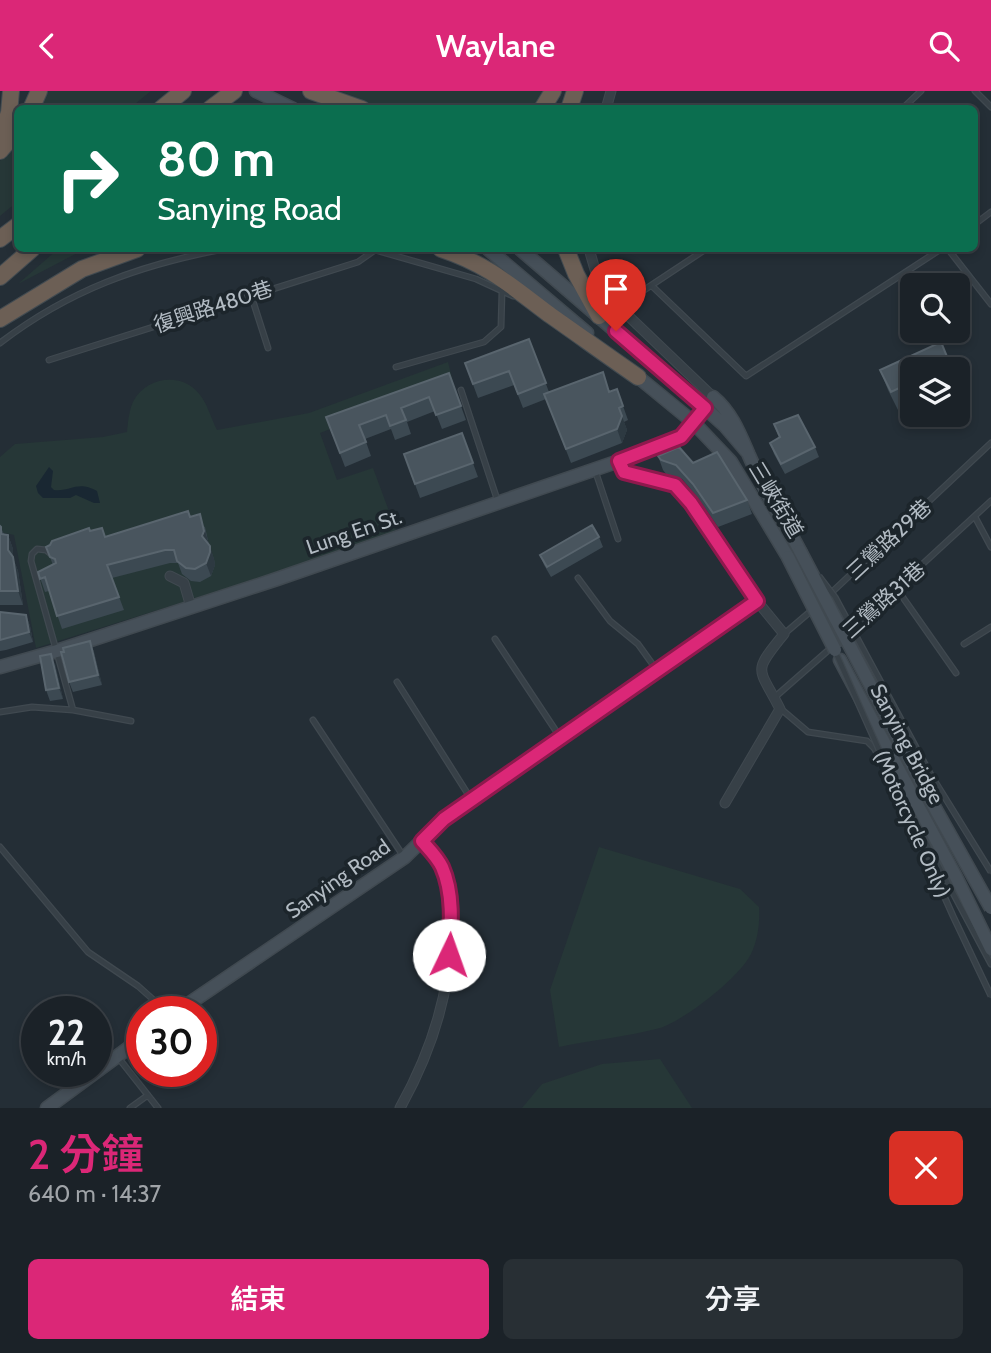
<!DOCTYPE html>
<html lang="zh-TW">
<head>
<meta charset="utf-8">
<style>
	body { margin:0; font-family:Cabin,"Noto Sans TC",sans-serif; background:#282f34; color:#f1f3f6; height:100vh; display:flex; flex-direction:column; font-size:26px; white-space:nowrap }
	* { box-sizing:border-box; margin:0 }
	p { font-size:23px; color:#a0a4a8 }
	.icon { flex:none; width:38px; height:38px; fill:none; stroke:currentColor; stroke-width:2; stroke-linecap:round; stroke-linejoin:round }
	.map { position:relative; height:1017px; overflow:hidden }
	.details { display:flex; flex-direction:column; background:#1b2228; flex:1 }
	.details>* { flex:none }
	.guide { position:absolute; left:14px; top:14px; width:964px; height:147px; border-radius:10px; box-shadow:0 4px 10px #0003,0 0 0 2px #393f45; background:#0b6e4f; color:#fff; overflow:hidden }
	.buttons { position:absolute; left:900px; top:182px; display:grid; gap:14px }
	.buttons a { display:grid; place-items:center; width:70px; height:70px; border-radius:10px; background:#1b2228; box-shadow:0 4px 10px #0003,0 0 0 2px #393f45; font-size:35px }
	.speed { position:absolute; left:21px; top:905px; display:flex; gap:14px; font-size:35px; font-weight:700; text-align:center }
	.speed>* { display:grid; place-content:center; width:91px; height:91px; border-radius:50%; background:#1b2228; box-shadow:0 4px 10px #0003,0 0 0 2px #393f45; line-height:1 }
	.speed small { font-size:18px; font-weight:400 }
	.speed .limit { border:10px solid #d22; background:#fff; color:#111 }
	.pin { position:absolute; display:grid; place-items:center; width:60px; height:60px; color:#fff; margin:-72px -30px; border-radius:50% 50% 50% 0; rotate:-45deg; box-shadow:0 0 7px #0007 }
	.pin .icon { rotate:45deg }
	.me { position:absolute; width:77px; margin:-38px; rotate:3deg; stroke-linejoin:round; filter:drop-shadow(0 0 5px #0008) }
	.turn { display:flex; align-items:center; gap:24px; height:147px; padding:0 28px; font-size:32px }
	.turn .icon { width:91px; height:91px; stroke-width:2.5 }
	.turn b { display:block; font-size:49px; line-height:60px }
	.round { display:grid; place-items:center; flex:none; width:74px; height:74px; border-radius:10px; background:#282f34 }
	.overview { display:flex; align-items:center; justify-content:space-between; height:119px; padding:0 28px }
	h1 { font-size:42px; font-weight:600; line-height:52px; color:#db2777 }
	.button { display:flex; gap:14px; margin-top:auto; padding:14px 28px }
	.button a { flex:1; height:80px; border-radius:10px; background:#db2777; color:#fff; font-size:28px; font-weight:600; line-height:80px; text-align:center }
	.button a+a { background:#282f34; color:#f1f3f6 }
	header { display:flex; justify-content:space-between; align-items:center; height:91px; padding:0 28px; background:#db2777; color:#fff; font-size:32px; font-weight:600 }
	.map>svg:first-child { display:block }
	.green { fill:#263737 }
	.water { fill:#192732 }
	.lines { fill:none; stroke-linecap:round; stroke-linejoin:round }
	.lane-casing { stroke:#404950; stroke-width:7 }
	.street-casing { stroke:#404950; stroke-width:11 }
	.secondary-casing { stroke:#404950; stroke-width:15 }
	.highway-casing { stroke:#424b51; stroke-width:18 }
	.lane { stroke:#374047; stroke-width:4.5 }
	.street { stroke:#374047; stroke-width:9 }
	.secondary { stroke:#465059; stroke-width:12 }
	.highway { stroke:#6c5f55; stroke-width:16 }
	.lane-bridge-casing { stroke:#404950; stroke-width:7; stroke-linecap:butt }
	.secondary-bridge-casing { stroke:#404950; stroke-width:15; stroke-linecap:butt }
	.lane-bridge { stroke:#374047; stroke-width:4.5 }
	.secondary-bridge { stroke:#465059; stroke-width:12 }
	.wall { fill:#3c4952 }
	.shaded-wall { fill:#2d3941 }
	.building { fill:#49555e; stroke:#59656e; stroke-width:2 }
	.route-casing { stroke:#8e194d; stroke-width:18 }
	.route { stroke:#db2777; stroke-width:12 }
	.labels { text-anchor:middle; stroke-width:7; stroke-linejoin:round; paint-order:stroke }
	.street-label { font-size:21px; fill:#b2bbc3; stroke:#1c252b }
</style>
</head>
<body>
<header><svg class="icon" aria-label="back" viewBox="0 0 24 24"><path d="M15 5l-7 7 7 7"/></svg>Waylane<svg class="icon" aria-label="search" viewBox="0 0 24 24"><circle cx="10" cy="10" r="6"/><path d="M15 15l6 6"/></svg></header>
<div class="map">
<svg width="991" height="1017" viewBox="0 0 991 1017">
	<rect width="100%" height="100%" fill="#242e36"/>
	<path class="green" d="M46,0H151L130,17L39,18Z
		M340,0H548L535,18L381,17Z
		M17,49V111L0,125V70Z
		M58,158H85L18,193Z
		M448,271L453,291L320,342L337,389L373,377L396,439L362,454L315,470L36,557L14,444L0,441V366L15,353L103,346L127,341C128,331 129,318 134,309C145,289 174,282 192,296C206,306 210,325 217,339L309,322Z
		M599,756L740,798L759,816C760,831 758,849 751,863C739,887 685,929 660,937C627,946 592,949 559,956L550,899Z
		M660,968L692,1017H522L542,993L602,973Z"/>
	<path class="water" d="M49,376L53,380L51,396L54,399C71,401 77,389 97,400L100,412H94L76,404L70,407H43L38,402L36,395Z"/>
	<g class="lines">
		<g class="lane-casing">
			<path id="lane" d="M975,0L991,16
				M902,18L921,0
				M975,133L991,121
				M361,158L375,159L476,188L513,205
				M948,158L991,213
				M652,195L746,285L941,158
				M251,204L268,257
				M620,215L706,158
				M0,252C69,199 140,174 224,158
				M49,269L358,171L375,159
				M396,276L484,251L501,236L502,200
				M461,299L498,411
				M595,379L618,448
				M975,426L991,456
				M51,463L46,459L37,458L32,463L31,470L73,619
				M578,487L610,530L638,553L656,578
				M897,498L956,582
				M831,502L991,352
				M851,539L991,410
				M784,543L825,508
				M495,548L560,646
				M964,553L991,536
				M397,591L471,708
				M775,606L832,556
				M781,618L808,641L867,650L874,657L884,674
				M0,621L32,616L73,619L131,630
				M313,629L404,766
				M900,703L991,873
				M0,756L88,861L138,895L166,920
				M117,965L158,1017
				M130,1017L148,1004"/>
		</g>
		<g class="street-casing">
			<path id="street" d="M606,18L611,0
				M589,158L596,182L619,216L713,306L705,317
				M170,485L184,492L191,516
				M725,712L780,618C759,576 751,583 784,543L757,510
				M400,1017C434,956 455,887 450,817C449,804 448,788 442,775C437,766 429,758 422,750"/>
		</g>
		<g class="secondary-casing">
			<path id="secondary" d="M256,0L293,18
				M488,158L587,242
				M520,158L705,317L725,335L748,362
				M632,281L693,331L731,371L788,466
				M713,306C731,321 739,341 748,362C762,396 783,428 800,460
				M840,569L956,786L991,858
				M0,576L57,560L277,488L619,370L681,346L705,317
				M178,920L405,766L444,728L757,510L691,412L675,394L624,381L619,370
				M47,1017L142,947"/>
		</g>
		<g class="highway-casing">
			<path id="highway" d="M311,0L362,18
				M31,18L39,0
				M161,18L183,0
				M210,18L234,0
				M542,18L553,0
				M569,18L575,0
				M0,45L9,22L11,0
				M0,60L18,39
				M0,148L18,134
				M441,158C489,174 511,195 550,224C580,245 609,266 638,286
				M566,158L576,183L599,225
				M0,186L32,158
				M0,228L82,178L137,158"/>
		</g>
		<use href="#lane" class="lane"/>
		<use href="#street" class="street"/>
		<use href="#secondary" class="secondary"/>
		<use href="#highway" class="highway"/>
		<g class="lane-bridge-casing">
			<path id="lane-bridge" d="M819,485L835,506L931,684L991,781
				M835,560L953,825L991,905"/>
		</g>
		<g class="secondary-bridge-casing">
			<path id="secondary-bridge" d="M800,460L936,719L991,817
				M788,466L835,559"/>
		</g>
		<use href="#lane-bridge" class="lane-bridge"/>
		<use href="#secondary-bridge" class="secondary-bridge"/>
	</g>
	<path class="wall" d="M529,248L549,301L610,300L617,298L628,329L624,331L627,339L622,352L571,372L546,308L523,317L514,294L478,307L465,272Z
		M941,251L952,278H912V315L899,321L888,299L880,279Z
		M449,282L466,329L442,338L435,320L407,331L411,343L395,349L391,338L365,348L371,365L345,376L326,326Z
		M774,333L815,356L819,366L785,383L774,363L770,352L779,347Z
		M462,342L478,386L420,407L404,363Z
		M658,365L693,372L747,409L752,423L718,436L698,407L682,388L666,383L663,379Z
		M190,426L205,436L209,454L214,468L215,474L211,485L200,491L191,490L182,483L178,472H170L112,487L124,519L62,538L49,500L45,501L38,481L53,474L46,456L90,440L105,446Z
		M0,435L4,443L8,444L13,458V467L18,480L23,514H0Z
		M599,446L603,456L551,486L544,474L540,464Z
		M0,521L26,524L30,535L33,551L6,559L0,560Z
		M90,550L94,561L102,594L73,601L69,591Z
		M55,573L63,608L50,610L46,599Z"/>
	<path class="shaded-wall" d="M619,317L627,339L622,352L617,338Z
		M200,423L209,453L207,458L202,445Z
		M8,444L13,458V467L18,480L23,514L18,500L8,459Z
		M210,455L214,468L215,474L211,485L206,472Z
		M26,524L30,535L33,551L29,541Z
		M90,550L94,561L102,594L98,584Z
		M51,563L55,573L63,608L59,597Z"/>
	<path class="building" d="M529,248L546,292L518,303L509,280L473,293L465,272Z
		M941,251L950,273L938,278H912V291L891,301L880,279Z
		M603,281L609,301L617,298L623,315L619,317L622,325L617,338L566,358L544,303Z
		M449,282L461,315L436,324L429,306L401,317L406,329L390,335L386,324L359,334L366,351L340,362L326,326Z
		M798,324L815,356L781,373L770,352L780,346L774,333Z
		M462,342L473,372L415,393L404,363Z
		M679,356L693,372L717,361L747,409L713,422L693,393L676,374L661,369L658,365Z
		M188,420L190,426L200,423L204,440L202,445L210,455V461L206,472L195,478L186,477L177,470L174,459H165L107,474L119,506L57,525L45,486L40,488L38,481L56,472L55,468L50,466L46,456L50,454L52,450L89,437L90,440L102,437L105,446Z
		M592,434L599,446L547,476L540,464Z
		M0,435L1,436V443L8,444V459L13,466L18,500H0Z
		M0,521L26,524L29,541L0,549Z
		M90,550L98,584L69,591L61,561H64L63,557Z
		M51,563L59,597L46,599L40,565Z"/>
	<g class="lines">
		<g class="route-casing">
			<path id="route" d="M449,864C451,836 454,803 442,776C438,767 429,758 422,750L444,728L757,510L691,412L675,394L624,381L619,370L681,346L705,317L616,240"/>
		</g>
		<use href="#route" class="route"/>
	</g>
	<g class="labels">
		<g class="street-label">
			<text transform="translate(213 216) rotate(-18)" y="7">復興路480巷</text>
			<text transform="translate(776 409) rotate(59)" y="7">三峽街道</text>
			<text transform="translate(354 441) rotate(-19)" y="7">Lung En St.</text>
			<text transform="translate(889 449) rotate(-43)" y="7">三鶯路29巷</text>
			<text transform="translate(884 509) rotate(-42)" y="7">三鶯路31巷</text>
			<text transform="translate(907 653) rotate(62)" y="7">Sanying Bridge</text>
			<text transform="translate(912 733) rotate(66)" y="7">(Motorcycle Only)</text>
			<text transform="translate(338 788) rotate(-35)" y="7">Sanying Road</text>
		</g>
	</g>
</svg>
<div class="buttons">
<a><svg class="icon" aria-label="search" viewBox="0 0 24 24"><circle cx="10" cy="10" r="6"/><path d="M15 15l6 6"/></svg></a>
<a><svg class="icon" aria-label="layers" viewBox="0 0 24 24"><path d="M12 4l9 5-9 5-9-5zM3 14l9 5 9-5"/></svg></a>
</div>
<div class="speed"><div>22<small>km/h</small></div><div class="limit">30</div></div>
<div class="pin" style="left:616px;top:240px;background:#d93025"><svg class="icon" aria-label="arrive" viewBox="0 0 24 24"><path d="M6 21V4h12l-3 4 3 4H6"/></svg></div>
<svg class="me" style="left:449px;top:864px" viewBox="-20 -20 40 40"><circle r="19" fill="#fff"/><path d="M0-13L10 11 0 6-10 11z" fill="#db2777"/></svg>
<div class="guide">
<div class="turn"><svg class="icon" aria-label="right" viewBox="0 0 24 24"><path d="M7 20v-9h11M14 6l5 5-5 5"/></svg><div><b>80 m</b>Sanying Road</div></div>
</div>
</div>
<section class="details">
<div class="overview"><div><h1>2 分鐘</h1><p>640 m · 14:37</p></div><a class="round" style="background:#d93025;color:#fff"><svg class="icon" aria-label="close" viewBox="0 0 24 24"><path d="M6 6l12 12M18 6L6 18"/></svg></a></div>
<div class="button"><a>結束</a><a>分享</a></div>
</section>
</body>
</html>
